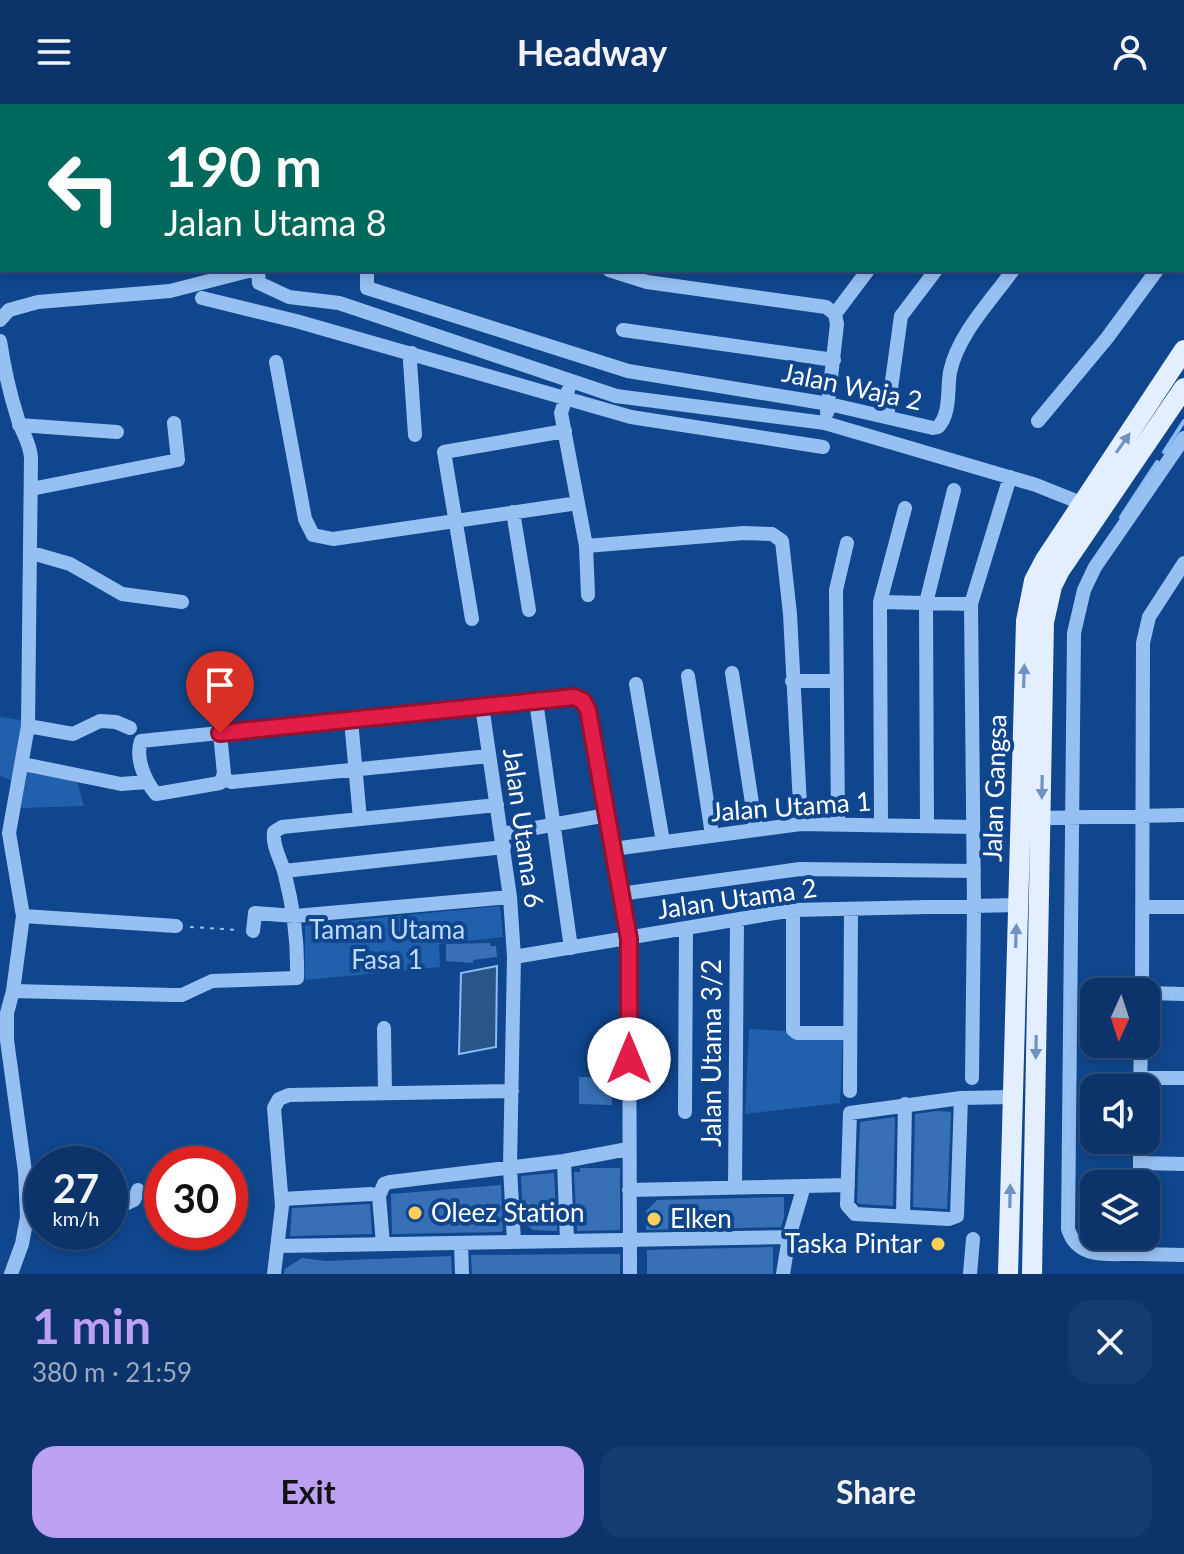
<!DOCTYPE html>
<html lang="en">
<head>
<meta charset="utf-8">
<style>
	body { margin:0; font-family:Lato,sans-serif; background:#153c70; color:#f1f3f6; height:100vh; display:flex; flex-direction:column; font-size:30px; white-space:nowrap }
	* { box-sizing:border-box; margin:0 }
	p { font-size:26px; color:#9aaac1 }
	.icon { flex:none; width:44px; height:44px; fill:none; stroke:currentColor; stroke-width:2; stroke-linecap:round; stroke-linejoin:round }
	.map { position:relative; height:1170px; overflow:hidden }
	.drawer { display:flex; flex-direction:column; background:#0c346a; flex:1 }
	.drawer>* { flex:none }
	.top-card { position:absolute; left:0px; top:0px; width:1184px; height:168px; box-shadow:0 4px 12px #0003,0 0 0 2px #2c4f7e; background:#00695c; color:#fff; overflow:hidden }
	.needle { width:52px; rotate:183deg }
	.controls { position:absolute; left:1080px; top:874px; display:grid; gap:16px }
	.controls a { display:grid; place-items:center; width:80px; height:80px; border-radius:16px; background:#0c346a; box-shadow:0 4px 12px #0003,0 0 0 2px #2c4f7e; font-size:40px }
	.speed { position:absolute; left:24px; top:1042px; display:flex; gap:16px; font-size:40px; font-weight:700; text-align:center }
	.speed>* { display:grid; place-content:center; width:104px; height:104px; border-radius:50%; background:#0c346a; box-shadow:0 4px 12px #0003,0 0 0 2px #2c4f7e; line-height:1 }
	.speed small { font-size:20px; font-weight:400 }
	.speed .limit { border:12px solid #d22; background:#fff; color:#111 }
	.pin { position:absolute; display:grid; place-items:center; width:68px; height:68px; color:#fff; margin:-82px -34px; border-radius:50% 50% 50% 0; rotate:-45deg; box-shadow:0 0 8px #0007 }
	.pin .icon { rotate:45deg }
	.me { position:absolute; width:88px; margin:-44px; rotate:0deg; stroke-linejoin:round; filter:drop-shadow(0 0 6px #0008) }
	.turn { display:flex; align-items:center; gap:28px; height:168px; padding:0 32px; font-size:36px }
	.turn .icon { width:104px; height:104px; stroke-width:2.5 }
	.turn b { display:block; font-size:56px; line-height:68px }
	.round { display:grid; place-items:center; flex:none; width:84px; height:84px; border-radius:24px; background:#153c70 }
	.summary { display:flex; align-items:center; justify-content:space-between; height:136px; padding:0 32px }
	h1 { font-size:48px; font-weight:700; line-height:60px; color:#bca0f2 }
	.action { display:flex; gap:16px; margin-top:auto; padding:16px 32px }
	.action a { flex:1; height:92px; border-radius:24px; background:#bca0f2; color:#111; font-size:32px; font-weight:700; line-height:92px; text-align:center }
	.action a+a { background:#153c70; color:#f1f3f6 }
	header { display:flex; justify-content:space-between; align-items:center; height:104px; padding:0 32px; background:#0c346a; font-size:36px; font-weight:700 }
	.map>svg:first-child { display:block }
	.green { fill:#2160ac }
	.water { fill:#2b5488; stroke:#89bbf6; stroke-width:2 }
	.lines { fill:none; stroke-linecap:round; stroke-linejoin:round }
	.stream { stroke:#89bbf6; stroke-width:4 }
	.building { fill:#3870b6 }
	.path { stroke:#97c0f2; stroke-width:2; stroke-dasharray:4 6; stroke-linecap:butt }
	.minor { stroke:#97c0f2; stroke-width:14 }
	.major { stroke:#e3eeff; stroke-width:20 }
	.oneway { fill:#6f92c0 }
	.route-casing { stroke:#92132f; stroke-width:20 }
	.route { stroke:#e11d48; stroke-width:14 }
	.poi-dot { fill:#ffcf59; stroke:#10468d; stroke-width:3 }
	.labels { text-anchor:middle; stroke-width:8; stroke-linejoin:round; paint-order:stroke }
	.street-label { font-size:26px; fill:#fff; stroke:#10468d }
	.park-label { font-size:26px; fill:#bedbfd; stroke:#10468d }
	.poi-label { font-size:26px; fill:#fff; stroke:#10468d; text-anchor:start }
</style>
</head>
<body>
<header><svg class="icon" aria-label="menu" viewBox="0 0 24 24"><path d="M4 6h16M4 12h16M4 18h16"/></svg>Headway<svg class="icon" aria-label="person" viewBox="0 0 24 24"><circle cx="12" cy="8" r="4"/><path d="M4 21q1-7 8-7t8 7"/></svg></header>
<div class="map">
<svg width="1184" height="1170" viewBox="0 0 1184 1170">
	<rect width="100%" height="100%" fill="#10468d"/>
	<path class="green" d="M0,613L22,616L16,678L0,672Z
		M27,662L76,674L84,702L21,704Z
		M500,802L503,833L439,840L440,863L305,876V821Z
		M749,925L843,930L840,999L745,1010Z"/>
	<path class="water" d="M497,862L496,943L459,950L461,869Z"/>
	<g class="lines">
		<path class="stream" d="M1164,348L1184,317
			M1121,413L1157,358"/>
	</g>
	<path class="building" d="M490,839V842H496L497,853L473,856V859L446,857V840Z
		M579,973H612V1001L579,1000Z
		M937,1007L951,1008L947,1105L913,1103L915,1010Z
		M895,1013L893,1102L860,1100L857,1098L860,1018Z
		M580,1064H620V1126L577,1127L574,1068H580Z
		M554,1069L557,1127L533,1126L523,1118L521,1072Z
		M501,1081L503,1126L501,1128L392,1130L391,1090Z
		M784,1093V1113L781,1123L646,1126V1107L657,1096Z
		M370,1100L372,1130L290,1132L292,1104Z
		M773,1143V1170H647V1146Z
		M598,1150H620V1170H472L471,1151Z
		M451,1152L452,1170H284L285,1165L302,1154L326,1157Z"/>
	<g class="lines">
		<path class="path" d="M156,0L162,2
			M407,2L409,0
			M190,823L240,826"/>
		<path class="minor" d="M660,0L663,2
			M733,0L735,2
			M890,0L893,2
			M991,0L993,2
			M1083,0L1086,2
			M460,2L462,0
			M522,2L523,0
			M591,2L592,0
			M786,2L788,0
			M923,2L924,0
			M1182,77L1184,78
			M1182,132L1184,129
			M258,166L259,179L289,193L339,199L616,292L825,319L1036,381L1081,399
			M367,166V184L628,267L829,300L933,324L938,323C951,309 947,286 950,268C958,230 991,197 1013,166
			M609,166L647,178L826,203L835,210
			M202,194L296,217L631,313L823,343
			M835,210L868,166
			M0,216L9,206L38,198L170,187L252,166
			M623,226L834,256
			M0,237C4,263 9,287 17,312C21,328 30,337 31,354L28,622L9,729L23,812L13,887L7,909V936L25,1068L27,1113L22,1140L11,1170
			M412,249L410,257L415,331
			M276,258L305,415L313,431L333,435L578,399
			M568,287L561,309L586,442L588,491
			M827,309L837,220L835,210
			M887,313L901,212L936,166
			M1038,317L1107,234L1157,166
			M19,321L117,328
			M31,385L178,356L174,319
			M513,408L529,506
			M586,442L744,429L772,430L782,437L790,510L801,720
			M32,449L70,460L122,490L182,498
			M880,498L971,500
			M472,515L444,348L565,327
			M732,569L756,725
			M688,572L712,731
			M792,577H836
			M636,580L663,738
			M536,597L571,844
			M482,602L510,793L514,853L510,1063L514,1138
			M351,616L360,715
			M28,622L73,630L100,617L116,618L130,624
			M220,629L224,670L220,679L156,690C145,677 135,654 141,637L574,593L583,597L588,606L629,835L630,1170
			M23,660L121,680L147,678
			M223,675L232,678L489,652
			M1042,714L1184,711
			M838,719L836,486L847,439
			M881,720L880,498L905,404
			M927,721L926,499L954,386
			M502,730L607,711
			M613,745L801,720L973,723
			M284,767L504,743
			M620,790L800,765L974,767
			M1143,803H1184
			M793,806V926L797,929H850
			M23,812L176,822
			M253,827L255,809L295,812L510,793
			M514,853L793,806L1017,801
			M13,887L173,891H182L212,877L297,874C298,838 294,806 285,771C282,757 272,743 274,728L282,723L497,701
			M1142,888L1143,539L1149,513L1184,459
			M1146,889L1184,890
			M384,924L385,989
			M972,974L974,802L971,500L1010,373
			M1140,974H1184
			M1140,984L1141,940
			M850,987L851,805
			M961,994L957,1112L949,1115L855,1110L847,1101L850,1009L961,994L1012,993
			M685,1008L686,825
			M564,1057L567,1137
			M1140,1059L1184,1060
			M1140,1080V1036
			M735,1083L737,816
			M629,1086L848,1081
			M379,1092L383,1140
			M282,1095L371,1090L379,1092L384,1080L390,1078L564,1057L628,1045
			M110,1107L134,1096L138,1086
			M903,1112L905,1000
			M1139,1132L1138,1150L1184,1151
			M461,1139L462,1170
			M279,1142L789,1133
			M1138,1150C1110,1149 1078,1157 1068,1125L1074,529L1084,486L1095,463L1184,334
			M274,1170L282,1102L274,1004L279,995L289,991L512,987
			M783,1170L789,1133L804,1082
			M970,1170L973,1135"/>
		<path class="major" d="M1008,1170L1026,517L1034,477L1045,456L1184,246
			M1032,1170L1044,518L1052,482L1060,466L1184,284"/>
	</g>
	<defs><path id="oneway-solid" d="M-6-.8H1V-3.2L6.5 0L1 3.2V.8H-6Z" transform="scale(2)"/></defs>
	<g class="oneway">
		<use href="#oneway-solid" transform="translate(1123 339) rotate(-55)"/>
		<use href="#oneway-solid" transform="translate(1024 572) rotate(-88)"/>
		<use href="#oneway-solid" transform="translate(1042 683) rotate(91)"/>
		<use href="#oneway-solid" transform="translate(1016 832) rotate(-88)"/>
		<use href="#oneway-solid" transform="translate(1036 943) rotate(91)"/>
		<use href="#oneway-solid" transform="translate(1010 1092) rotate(-89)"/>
	</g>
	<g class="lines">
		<g class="route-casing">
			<path id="route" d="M220,629L574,593L583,597L588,606L629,835V955"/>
		</g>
		<use href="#route" class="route"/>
	</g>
	<g class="poi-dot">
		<circle cx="415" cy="1109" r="8"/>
		<circle cx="654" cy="1115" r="8"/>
		<circle cx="938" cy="1140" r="8"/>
	</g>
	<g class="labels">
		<g class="street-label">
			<text transform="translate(852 283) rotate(12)" y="9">Jalan Waja 2</text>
			<text transform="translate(995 684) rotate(-88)" y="9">Jalan Gangsa</text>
			<text transform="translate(791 703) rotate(-4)" y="9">Jalan Utama 1</text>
			<text transform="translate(523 724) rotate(82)" y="9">Jalan Utama 6</text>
			<text transform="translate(737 795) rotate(-8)" y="9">Jalan Utama 2</text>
			<text transform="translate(712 949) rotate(-90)" y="9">Jalan Utama 3/2</text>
		</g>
		<g class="park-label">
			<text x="387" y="835">Taman Utama<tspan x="387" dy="30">Fasa 1</tspan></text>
		</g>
		<g class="poi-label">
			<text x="431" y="1118">Oleez Station</text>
			<text x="670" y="1124">Elken</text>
			<text x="922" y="1149" text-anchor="end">Taska Pintar</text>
		</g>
	</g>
</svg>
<div class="controls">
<a><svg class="needle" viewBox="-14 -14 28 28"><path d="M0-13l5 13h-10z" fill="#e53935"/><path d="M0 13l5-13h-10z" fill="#9aaac1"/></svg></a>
<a><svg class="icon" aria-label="sound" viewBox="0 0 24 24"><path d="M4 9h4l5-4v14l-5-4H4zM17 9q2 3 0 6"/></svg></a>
<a><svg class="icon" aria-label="layers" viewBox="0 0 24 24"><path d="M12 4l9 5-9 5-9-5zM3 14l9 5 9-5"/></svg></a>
</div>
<div class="speed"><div>27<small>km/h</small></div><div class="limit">30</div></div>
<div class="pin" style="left:220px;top:629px;background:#d93025"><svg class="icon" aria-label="arrive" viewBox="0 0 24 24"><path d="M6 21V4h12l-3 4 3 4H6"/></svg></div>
<svg class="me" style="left:629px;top:955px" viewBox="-20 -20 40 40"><circle r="19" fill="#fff"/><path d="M0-13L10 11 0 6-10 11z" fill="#e11d48"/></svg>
<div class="top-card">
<div class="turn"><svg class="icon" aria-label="left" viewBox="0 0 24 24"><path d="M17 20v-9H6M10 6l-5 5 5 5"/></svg><div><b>190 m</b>Jalan Utama 8</div></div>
</div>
</div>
<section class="drawer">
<div class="summary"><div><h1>1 min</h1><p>380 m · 21:59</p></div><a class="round"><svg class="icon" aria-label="close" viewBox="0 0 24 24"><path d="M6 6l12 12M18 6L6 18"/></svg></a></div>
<div class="action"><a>Exit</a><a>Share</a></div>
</section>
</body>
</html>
